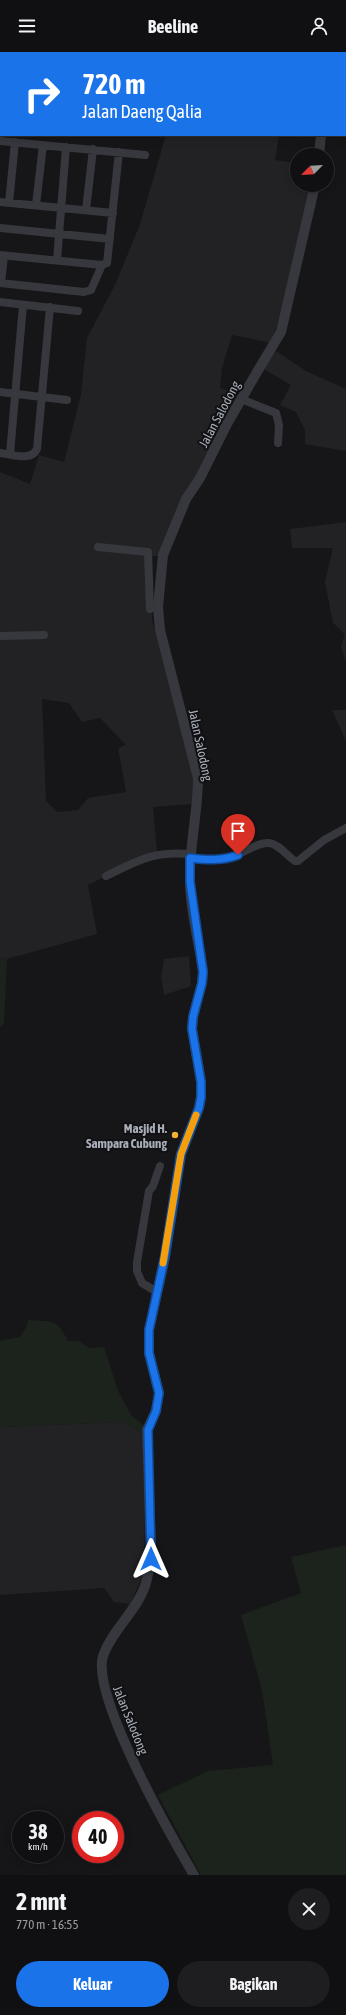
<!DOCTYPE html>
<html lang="id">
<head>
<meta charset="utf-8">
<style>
	body { margin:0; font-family:"Asap Condensed",sans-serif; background:#1e1e20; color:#f1f3f6; height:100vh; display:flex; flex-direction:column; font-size:15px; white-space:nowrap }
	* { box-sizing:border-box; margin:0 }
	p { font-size:13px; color:#9c9d9f }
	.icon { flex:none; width:22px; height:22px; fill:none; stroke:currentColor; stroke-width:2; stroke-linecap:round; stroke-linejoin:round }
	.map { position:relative; height:1823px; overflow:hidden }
	.drawer { display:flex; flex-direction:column; background:#101012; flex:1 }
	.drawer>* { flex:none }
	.guide { position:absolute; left:0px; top:0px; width:346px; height:84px; box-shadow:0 2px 10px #0003,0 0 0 1px #303032; background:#1a73e8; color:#fff; overflow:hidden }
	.needle { width:26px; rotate:246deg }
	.buttons { position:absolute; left:290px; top:96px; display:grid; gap:8px }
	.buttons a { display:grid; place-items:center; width:44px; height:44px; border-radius:50%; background:#101012; box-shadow:0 2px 10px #0003,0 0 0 1px #303032; font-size:20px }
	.speed { position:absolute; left:12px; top:1759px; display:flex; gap:8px; font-size:20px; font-weight:700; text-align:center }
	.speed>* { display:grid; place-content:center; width:52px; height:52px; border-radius:50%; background:#101012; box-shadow:0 2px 10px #0003,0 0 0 1px #303032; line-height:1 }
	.speed small { font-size:10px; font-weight:400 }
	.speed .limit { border:6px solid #d22; background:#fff; color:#111 }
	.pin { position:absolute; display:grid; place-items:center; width:34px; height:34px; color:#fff; margin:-41px -17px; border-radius:50% 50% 50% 0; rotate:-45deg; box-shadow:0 0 4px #0007 }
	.pin .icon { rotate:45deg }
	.me { position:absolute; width:44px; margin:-22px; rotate:0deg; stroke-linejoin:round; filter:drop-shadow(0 0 3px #0008) }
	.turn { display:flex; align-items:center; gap:14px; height:84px; padding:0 16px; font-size:18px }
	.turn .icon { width:52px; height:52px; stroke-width:2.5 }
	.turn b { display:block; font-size:28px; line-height:34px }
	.round { display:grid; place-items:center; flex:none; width:42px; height:42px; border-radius:21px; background:#1e1e20 }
	.summary { display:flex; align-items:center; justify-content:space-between; height:68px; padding:0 16px }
	h1 { font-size:24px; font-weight:700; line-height:30px }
	.primary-button { display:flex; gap:8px; margin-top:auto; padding:8px 16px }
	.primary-button a { flex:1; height:46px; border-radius:24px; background:#1a73e8; color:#fff; font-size:16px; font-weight:700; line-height:46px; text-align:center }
	.primary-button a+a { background:#1e1e20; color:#f1f3f6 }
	header { display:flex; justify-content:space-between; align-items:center; height:52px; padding:0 16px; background:#101012; font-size:18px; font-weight:700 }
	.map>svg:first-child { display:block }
	.built { fill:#222225; fill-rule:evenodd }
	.green { fill:#1c231d }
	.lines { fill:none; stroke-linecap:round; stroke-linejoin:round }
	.minor { stroke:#37383d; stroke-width:8 }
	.tertiary { stroke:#37383d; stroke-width:10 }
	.route-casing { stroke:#114b97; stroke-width:10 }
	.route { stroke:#1a73e8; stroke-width:7 }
	.slow { stroke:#f59e0b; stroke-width:7 }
	.poi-dot { fill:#f2b134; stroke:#111113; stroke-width:1.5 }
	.labels { text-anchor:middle; stroke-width:4; stroke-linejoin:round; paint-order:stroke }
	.street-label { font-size:13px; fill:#a8adb8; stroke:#111113 }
	.poi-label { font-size:13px; font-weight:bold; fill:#a8adb8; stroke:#111113; text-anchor:end }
</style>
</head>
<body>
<header><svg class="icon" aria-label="menu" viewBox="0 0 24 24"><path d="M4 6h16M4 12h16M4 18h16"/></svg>Beeline<svg class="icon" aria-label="person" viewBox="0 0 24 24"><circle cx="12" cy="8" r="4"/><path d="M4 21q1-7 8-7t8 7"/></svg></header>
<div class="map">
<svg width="346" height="1823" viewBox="0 0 346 1823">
	<rect width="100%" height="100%" fill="#161618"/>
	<path class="built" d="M166,83H279L275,108L297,111V133H310L286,243L272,291L232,283L222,316L220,336L241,343L160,504H152V568L193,719V752L153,755L157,799L88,833L97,882L7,907L0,906V420L30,432L39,403L64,410L81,342L87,286L116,231L140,172ZM42,647L69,651L82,670L100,666L126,693L118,696L126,740L88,746L78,758L57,760L46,749Z
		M276,299L306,319L346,337V399L305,392V378L296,360L280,353L291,333L262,316Z
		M346,470V611L341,594L345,582L333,571L325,530L333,496H292L290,477Z
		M332,658H346V689Z
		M189,904L191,934L164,943L161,924L164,907Z
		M123,1370L142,1381L146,1413L144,1521L130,1552L114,1550L104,1536L0,1543V1375Z"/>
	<path class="green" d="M0,906L7,907L4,972L0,975Z
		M28,1268C51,1270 57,1266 68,1289H78L90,1296L104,1295L118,1339L131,1363L145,1374L142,1381L123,1370L0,1375V1289L20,1285L27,1274Z
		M346,1493V1823H201L158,1743L208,1719L273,1713L262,1638L241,1563L301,1541L291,1505Z"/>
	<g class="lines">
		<path class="minor" d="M152,0V1
			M23,1V0
			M48,1V0
			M75,1V0
			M101,1V0
			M127,1V0
			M0,8H1
			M0,34L1,35
			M0,62H1
			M345,78L346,79
			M0,89L145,103
			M0,150L113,161
			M9,151L15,90
			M36,153L43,93
			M86,158L93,97
			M0,176L110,187
			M0,203L102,213
			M57,208L66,95
			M0,231L84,240L91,238L102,213L107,211L119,100
			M1,231L4,204
			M0,250L78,259
			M0,340L67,348
			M241,347L276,361L279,373L278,391
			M0,401C11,402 31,410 37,397L50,255
			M10,402L23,253
			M98,495L148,500L150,557
			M0,584L44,583
			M190,806C204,807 218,809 231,805C243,802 257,790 269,791C279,792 287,804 295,809H298L324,788L346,776
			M106,824C139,808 153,799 190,802
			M157,1240L142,1231L137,1219V1210L149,1139L153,1134L160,1114"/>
		<path class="tertiary" d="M330,1V0
			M319,103L321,83
			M194,1823C171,1784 91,1644 103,1604C112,1578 136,1560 145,1534C149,1522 150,1511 151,1498L147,1378L156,1359L159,1341L149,1301V1278L165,1205L181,1102L199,1056L201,1045V1029L192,977L193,965L202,931L203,919C199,890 190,859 190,829C189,794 198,761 198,726L160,578L158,555L163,503L186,447L200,426L227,372L257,320L281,280L315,133"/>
	</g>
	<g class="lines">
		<g class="route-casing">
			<path id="route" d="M151,1507L148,1378L156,1359L159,1341L149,1301V1278L165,1204L181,1102L199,1056L201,1045V1030L192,977L193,965L202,931L203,920L190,830V806C207,808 222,809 238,803"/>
		</g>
		<use href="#route" class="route"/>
		<path class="slow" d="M163,1211L181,1102L196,1063"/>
	</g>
	<circle class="poi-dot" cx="175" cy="1083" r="4"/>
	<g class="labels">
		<g class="street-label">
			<text transform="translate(219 362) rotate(-62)" y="5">Jalan Salodong</text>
			<text transform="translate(201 693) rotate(78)" y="5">Jalan Salodong</text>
			<text transform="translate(131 1668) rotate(68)" y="5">Jalan Salodong</text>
		</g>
		<g class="poi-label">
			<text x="167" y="1081">Masjid H.<tspan x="167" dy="15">Sampara Cubung</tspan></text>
		</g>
	</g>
</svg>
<div class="buttons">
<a><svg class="needle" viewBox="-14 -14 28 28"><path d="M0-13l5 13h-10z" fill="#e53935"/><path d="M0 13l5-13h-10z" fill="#9c9d9f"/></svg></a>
</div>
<div class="speed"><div>38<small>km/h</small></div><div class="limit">40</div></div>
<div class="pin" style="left:238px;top:803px;background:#d93025"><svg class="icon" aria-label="arrive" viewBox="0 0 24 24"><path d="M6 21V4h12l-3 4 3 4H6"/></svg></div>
<svg class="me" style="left:151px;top:1507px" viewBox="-20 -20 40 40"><path d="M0-17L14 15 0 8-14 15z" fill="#1a73e8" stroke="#fff" stroke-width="4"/></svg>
<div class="guide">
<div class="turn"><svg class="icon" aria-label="right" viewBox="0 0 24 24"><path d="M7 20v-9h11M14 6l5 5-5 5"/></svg><div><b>720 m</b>Jalan Daeng Qalia</div></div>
</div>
</div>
<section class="drawer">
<div class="summary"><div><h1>2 mnt</h1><p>770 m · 16:55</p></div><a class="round"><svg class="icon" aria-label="close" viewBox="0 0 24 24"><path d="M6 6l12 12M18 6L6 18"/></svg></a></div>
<div class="primary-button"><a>Keluar</a><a>Bagikan</a></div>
</section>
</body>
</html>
